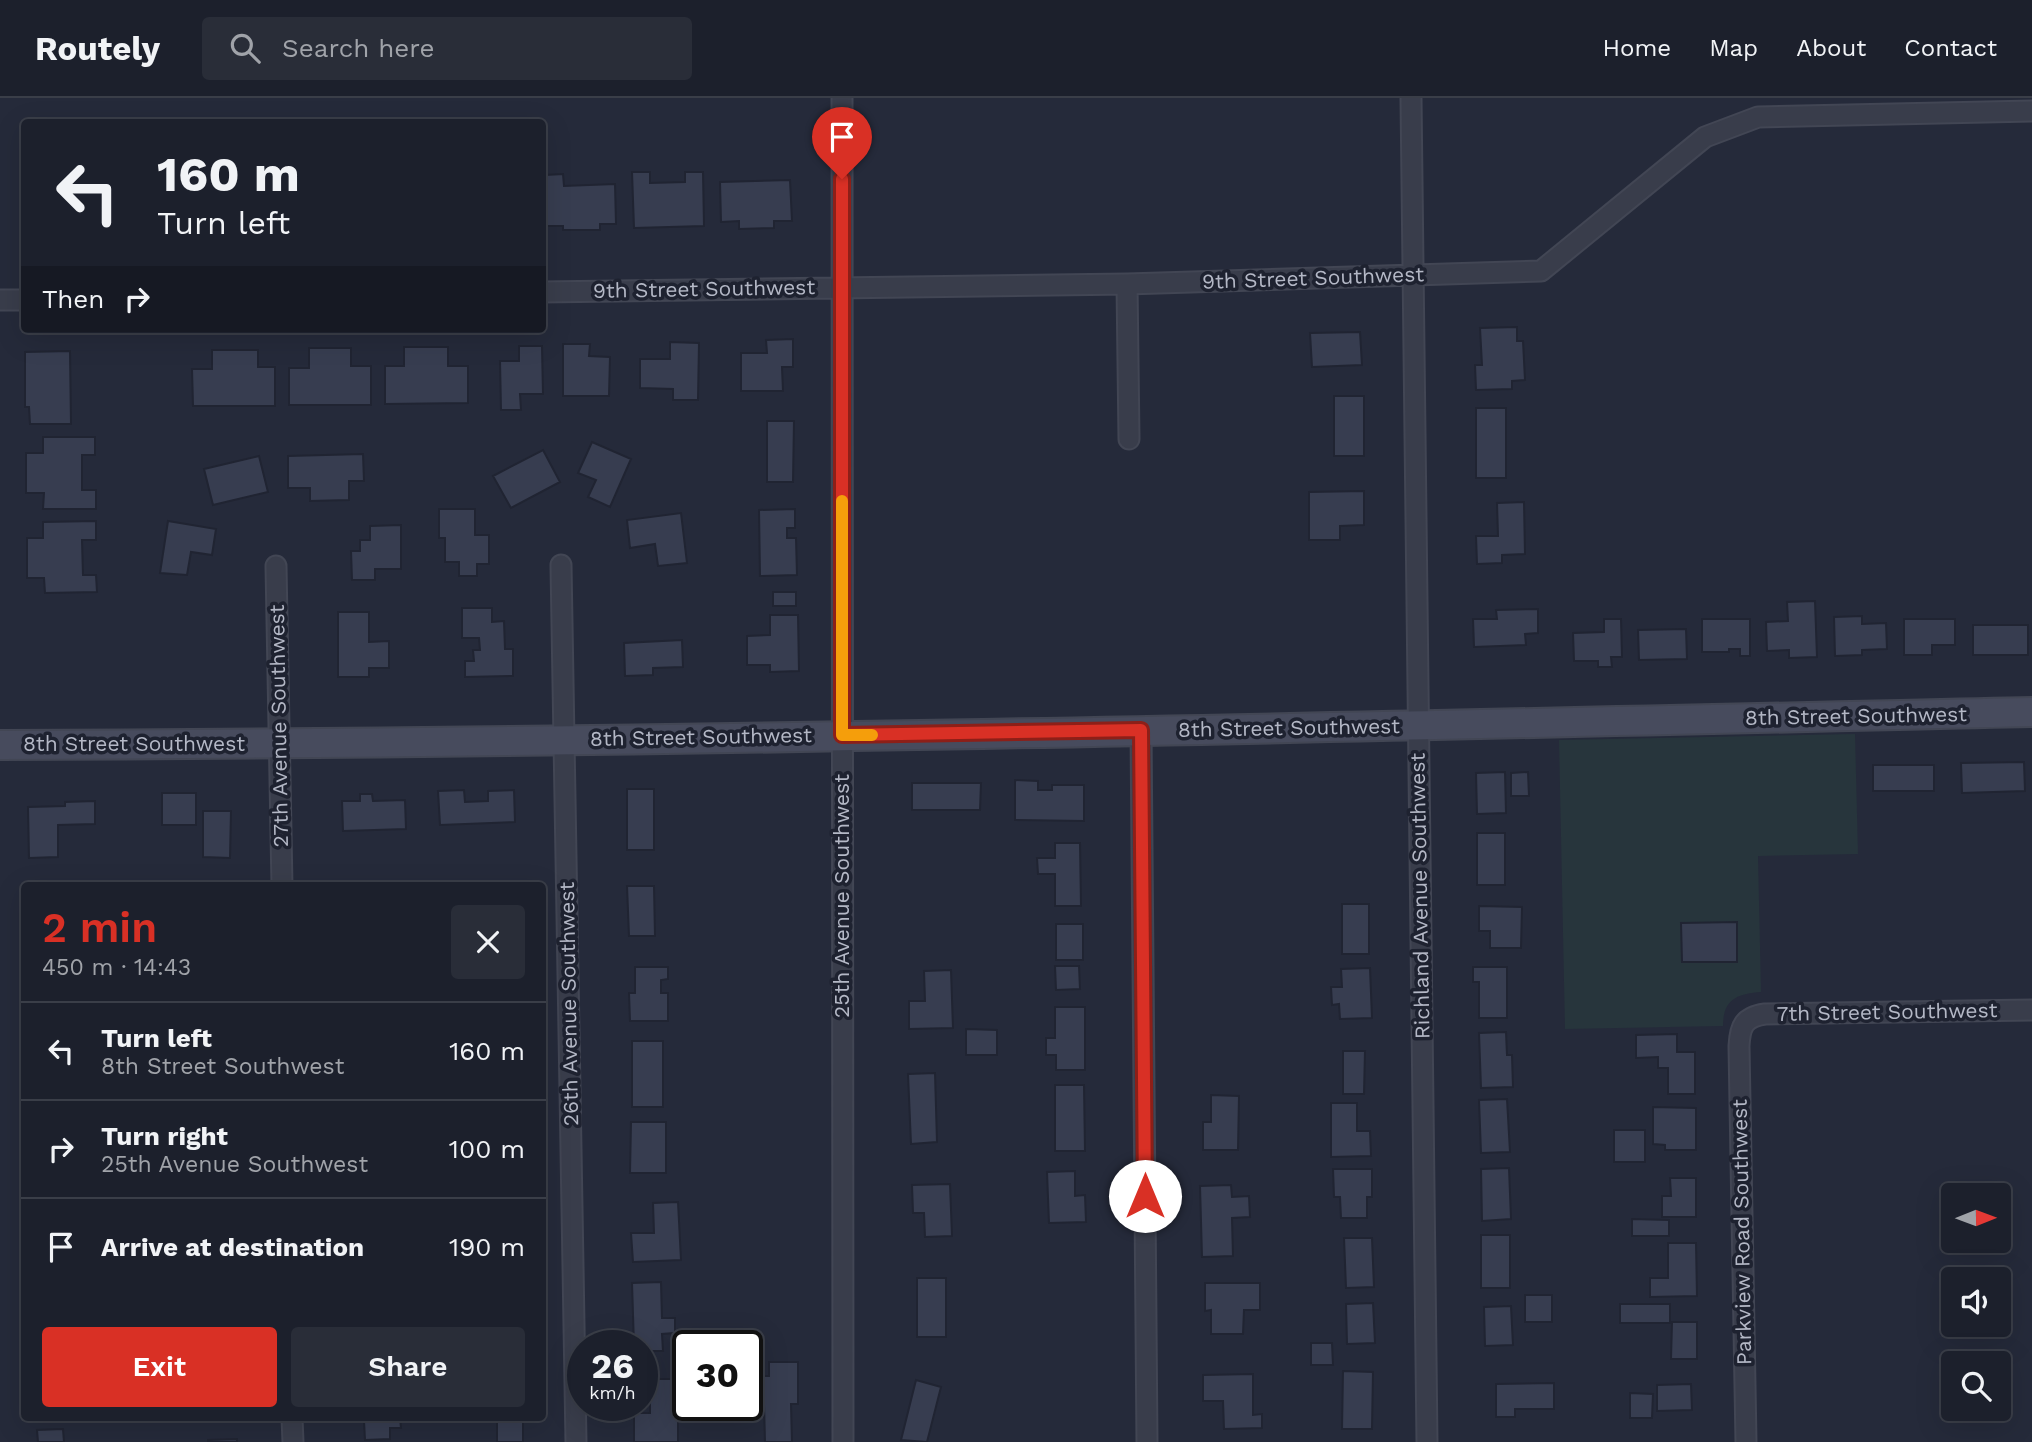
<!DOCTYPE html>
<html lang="en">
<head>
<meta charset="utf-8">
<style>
	body { margin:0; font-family:"Work Sans",sans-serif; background:#292d38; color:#f1f3f6; height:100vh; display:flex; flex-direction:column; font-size:26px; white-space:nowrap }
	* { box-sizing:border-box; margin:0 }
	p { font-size:23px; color:#a0a3a9 }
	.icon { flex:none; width:38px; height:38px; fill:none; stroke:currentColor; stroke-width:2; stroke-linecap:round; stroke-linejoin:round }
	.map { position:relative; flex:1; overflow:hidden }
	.side { position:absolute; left:21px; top:784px; width:525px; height:539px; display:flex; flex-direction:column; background:#1c202c; border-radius:7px; box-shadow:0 7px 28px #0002,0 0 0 2px #3a3e48 }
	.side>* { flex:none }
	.hud { position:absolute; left:21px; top:21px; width:525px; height:214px; border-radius:7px; box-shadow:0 7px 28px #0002,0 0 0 2px #3a3e48; background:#1c202c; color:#f1f3f6; overflow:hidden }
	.needle { width:46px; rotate:89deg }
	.fabs { position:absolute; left:1941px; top:1085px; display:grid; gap:14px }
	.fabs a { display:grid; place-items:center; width:70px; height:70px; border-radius:7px; background:#1c202c; box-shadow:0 7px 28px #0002,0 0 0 2px #3a3e48; font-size:35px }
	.speed { position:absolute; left:567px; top:1232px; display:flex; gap:14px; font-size:35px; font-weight:700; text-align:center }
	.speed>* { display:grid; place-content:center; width:91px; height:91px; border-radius:50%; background:#1c202c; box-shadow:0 7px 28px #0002,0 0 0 2px #3a3e48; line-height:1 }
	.speed small { font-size:18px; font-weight:400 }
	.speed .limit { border:4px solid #111; border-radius:10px; background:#fff; color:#111 }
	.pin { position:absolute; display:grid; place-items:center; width:60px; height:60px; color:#fff; margin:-72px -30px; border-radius:50% 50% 50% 0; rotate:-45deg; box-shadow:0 0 7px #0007 }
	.pin .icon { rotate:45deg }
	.me { position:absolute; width:77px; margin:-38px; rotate:0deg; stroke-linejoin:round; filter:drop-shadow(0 0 5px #0008) }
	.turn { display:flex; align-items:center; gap:24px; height:147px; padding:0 21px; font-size:32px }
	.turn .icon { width:91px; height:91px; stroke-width:2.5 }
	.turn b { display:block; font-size:49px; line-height:60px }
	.then { display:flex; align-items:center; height:66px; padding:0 21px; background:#0003; gap:14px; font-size:26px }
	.round { display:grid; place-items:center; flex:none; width:74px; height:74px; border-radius:7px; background:#292d38 }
	.overview { display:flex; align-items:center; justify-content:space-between; height:119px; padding:0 21px }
	h1 { font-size:42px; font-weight:600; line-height:52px; color:#d93025 }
	.cta { display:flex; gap:14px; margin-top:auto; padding:14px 21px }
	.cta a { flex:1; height:80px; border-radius:7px; background:#d93025; color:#fff; font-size:28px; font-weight:600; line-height:80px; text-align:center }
	.cta a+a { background:#292d38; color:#f1f3f6 }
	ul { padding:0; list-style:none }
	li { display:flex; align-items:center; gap:21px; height:98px; padding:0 21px; border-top:2px solid #3a3e48 }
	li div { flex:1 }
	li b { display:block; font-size:26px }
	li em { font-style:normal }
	header { display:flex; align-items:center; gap:42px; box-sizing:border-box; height:98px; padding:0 35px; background:#1c202c; border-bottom:2px solid #3a3e48 }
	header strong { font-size:33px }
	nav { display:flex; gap:38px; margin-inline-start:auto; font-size:24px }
	.search { width:490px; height:63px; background:#292d38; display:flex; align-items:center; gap:18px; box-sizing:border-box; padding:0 24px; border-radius:7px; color:#a0a3a9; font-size:26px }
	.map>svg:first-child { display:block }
	.green { fill:#27353c }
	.building { fill:#373d50; stroke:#202432; stroke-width:2 }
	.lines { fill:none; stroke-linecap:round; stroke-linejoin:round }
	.street-casing { stroke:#424654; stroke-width:23 }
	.secondary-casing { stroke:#424654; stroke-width:32 }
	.street { stroke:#393d4b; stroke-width:19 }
	.secondary { stroke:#474b5d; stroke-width:28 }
	.route-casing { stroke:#8d1f18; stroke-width:18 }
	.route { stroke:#d93025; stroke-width:12 }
	.slow { stroke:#f59e0b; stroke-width:12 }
	.labels { text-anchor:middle; stroke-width:7; stroke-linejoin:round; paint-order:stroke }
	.street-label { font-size:21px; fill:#b4b8c6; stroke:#1e2230 }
</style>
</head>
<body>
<header>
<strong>Routely</strong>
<div class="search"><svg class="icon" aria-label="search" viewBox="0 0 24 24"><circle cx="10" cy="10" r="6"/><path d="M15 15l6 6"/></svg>Search here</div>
<nav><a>Home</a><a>Map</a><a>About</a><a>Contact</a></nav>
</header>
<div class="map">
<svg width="2032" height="1344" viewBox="0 0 2032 1344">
	<rect width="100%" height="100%" fill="#252a3a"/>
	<path class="green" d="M1855,636L1858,756L1758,758L1761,894C1737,896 1723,901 1723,928L1565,931L1559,642Z"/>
	<path class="building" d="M632,74H650V85L685,84V74H703L704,128L634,130Z
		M563,76L564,88L615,86L616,126H600V132H563V128H546L545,77Z
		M22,80H24V135H23Z
		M790,82L792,123H774V130L739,131V123L721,124L720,84Z
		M1517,229V243H1523L1525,282L1512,283V291L1476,292L1475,267H1482L1480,230Z
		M1360,234L1362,267L1312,269L1310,235Z
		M793,241V269H782L783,293H741V255H767L766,242Z
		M670,244L699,245L698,302H673V291L640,290V261H670Z
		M563,246H590L589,258L610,259L609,298H563Z
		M519,248H542L543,296H520L521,312H501L500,263H519Z
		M404,249H448V268H468V305L385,306V268H404Z
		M309,250H351V268H371V307H289V270H309Z
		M212,252H258V269H275V308H193L192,271H212Z
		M70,253L71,326H30L29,309H25V254Z
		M1334,298H1364V358H1334Z
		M1476,310H1506V380H1476Z
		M767,323H794L793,384H767Z
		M43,339H95V357H82V392H96V411H43L44,395H26V355H43Z
		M592,344L631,361L610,409L588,399L596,382L578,375Z
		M543,352L560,384L511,410L493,378Z
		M363,356L364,383H349V402L310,403V390H288V358Z
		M259,358L268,394L213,407L204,371Z
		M1364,393V427L1340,428V442H1309V394Z
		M1524,404L1525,456L1502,457V465L1477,466L1476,438H1498L1497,405Z
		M439,411H475V437H489V466H477V478H459V464H445V440H439Z
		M795,411V430H787V440H796L797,477L760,478L759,412Z
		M681,415L687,465L658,468L655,446L630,450L627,422Z
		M96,423V442H82L83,477H96L97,494L45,495L44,480H27V440H43V424Z
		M168,423L216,431L212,457L191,454L187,477L160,475Z
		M401,427V471H375V482H352L351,453H360V442H370V428Z
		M773,494H796V508H773Z
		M1815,503L1817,559L1789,560V552L1767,553L1766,524L1788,523L1787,504Z
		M462,510H492V524L504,523L505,551H513V578L465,579V563H474L473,552H480L479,540H462Z
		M1538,511V535L1525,536L1526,547L1474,549L1473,521H1497L1496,512Z
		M338,514H369V544L389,543V570H369V579H338Z
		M770,517H798L799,573L770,574V567H747V538L770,537Z
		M1862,518V526L1886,525L1887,551L1862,552V557L1835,558L1834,519Z
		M1604,521H1621L1622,559H1611L1612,569H1598V563H1574L1573,535L1604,534Z
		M1702,521H1750V558H1740V551H1729V554H1702Z
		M1904,521H1955V547H1932V557H1904Z
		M1973,527H2028V557H1973Z
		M1686,531L1687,561L1639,562L1638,532Z
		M682,542L683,569L653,570V577L625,578L624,545Z
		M2024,664L2025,693L1962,695L1961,665Z
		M1873,667H1934V693H1873Z
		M1505,674L1506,715L1477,716L1476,675Z
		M1528,674L1529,698H1511V675Z
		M1015,682L1038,683V692H1052V687H1084V723L1015,722Z
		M912,685H981L980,712H912Z
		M627,691H654V752H627Z
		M464,692L465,704L488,703V693L514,692L515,724L440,727L438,693Z
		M162,695H196V727H162Z
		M360,696H372L373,703L405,702L406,731L343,733L342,703H360Z
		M95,703V726L58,727V759L29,760L28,709L65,708V704Z
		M203,713H231L230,760L203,759Z
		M1477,735H1505V787H1477Z
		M1055,745H1080L1081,808H1055V776H1038L1037,760H1055Z
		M31,785H58V788H31Z
		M627,788H654L655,838H629Z
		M1342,806H1369V856H1342Z
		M1479,808L1522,809L1521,850H1490V833H1479Z
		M1737,824V864H1682L1681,825Z
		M1056,826H1083V862H1056Z
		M1055,868H1079L1080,891L1056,892Z
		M635,869H668V881L661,882V895H668V923H630L629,895H635Z
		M1473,869H1507V920H1479V884H1473Z
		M1370,870L1372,920L1340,921L1339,906L1332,907L1331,889H1342L1341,871Z
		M951,872L953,930L909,931V903H925L924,873Z
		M1055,909H1085V972H1056V957H1046V940H1055Z
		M966,931L997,932V957H966Z
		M1506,934L1507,957H1512L1513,989L1481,990L1479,935Z
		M1677,936V954H1695V996H1668V970H1658V959L1636,960V937Z
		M632,943H663V1009H632Z
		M1343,953H1365L1364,996H1343Z
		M935,975L937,1044L911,1046L908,976Z
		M1055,987H1084L1085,1053H1055Z
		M1211,997L1239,998L1238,1052H1203V1024H1211Z
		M1507,1001L1510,1054L1481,1055L1479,1002Z
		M1331,1005H1357V1033H1370L1371,1058L1331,1059Z
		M1653,1009L1696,1010V1052H1665V1047L1653,1046Z
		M631,1024H666V1075H630Z
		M1614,1032H1645V1064H1614Z
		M1509,1070L1511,1121L1482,1123L1481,1071Z
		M1333,1071H1372V1099H1367V1120H1341L1340,1099H1334Z
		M1075,1073V1098L1085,1097L1086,1124L1049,1125L1047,1074Z
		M1670,1080H1696V1119H1662V1098H1671Z
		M950,1086L952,1138L925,1139L924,1115H913L912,1087Z
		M1231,1087L1232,1099L1249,1098L1250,1119L1232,1120L1233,1158L1202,1159L1200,1088Z
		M678,1104L681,1162L633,1164L631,1135H654L653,1105Z
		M1632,1121L1669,1122V1138H1632Z
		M1481,1137H1510V1190H1481Z
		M1344,1140H1372L1374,1189L1346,1190Z
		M1668,1145H1696L1697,1198L1650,1199V1180H1668Z
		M917,1180H946V1239H917Z
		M661,1184L662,1220H675V1235L662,1236L663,1253H642V1248H634L632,1185Z
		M1205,1185H1260V1212H1244L1243,1236H1211V1212L1205,1213Z
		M1525,1197H1552V1224H1525Z
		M1373,1205L1375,1245L1347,1246L1346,1206Z
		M1620,1206H1670V1225H1620Z
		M1511,1208L1513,1247L1485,1248L1484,1209Z
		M1672,1224H1697V1261H1671Z
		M1311,1245H1332L1333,1267H1311Z
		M769,1264H798V1306H791L792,1344H765L764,1306H758V1278H769Z
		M684,1266H688V1288H684Z
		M1343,1273L1373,1274L1372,1331H1342Z
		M1253,1276V1317L1262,1316V1330L1224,1331L1223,1303H1203V1277Z
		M650,1281H678V1344H634V1315H650Z
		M916,1282L941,1289L927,1344L901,1342Z
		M1554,1285V1311H1515V1319H1496V1286Z
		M1691,1286L1692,1312L1657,1313V1287Z
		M1630,1295L1653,1296L1652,1320H1630Z
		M352,1320H400L401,1330H390V1341L365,1342L364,1323L352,1324Z
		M497,1320H523V1344H497Z
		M63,1331L64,1344H38L37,1332Z
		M237,1341V1344H208V1342Z"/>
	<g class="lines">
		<g class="street-casing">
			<path id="street" d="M842,0L843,1344
				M1411,0L1427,1344
				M1127,186L1129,341
				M542,194L1127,186L1541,173L1705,39L1758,19L2032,13
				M0,202H24
				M561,467L576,1344
				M276,468L282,788
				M1141,632L1147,1344
				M292,1320L293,1344
				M1746,1344L1739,948C1740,928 1744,919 1765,916L2032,912"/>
		</g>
		<g class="secondary-casing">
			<path id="secondary" d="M0,647C677,645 1355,629 2032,614"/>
		</g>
		<use href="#street" class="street"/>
		<use href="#secondary" class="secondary"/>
	</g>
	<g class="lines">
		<g class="route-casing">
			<path id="route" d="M842,81V637L1141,632L1145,1098"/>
		</g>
		<use href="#route" class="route"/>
		<path class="slow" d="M842,403V637H872"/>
	</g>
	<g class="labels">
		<g class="street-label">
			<text transform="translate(1313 180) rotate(-2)" y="7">9th Street Southwest</text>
			<text transform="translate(704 191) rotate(-1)" y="7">9th Street Southwest</text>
			<text transform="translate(1856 618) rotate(-1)" y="7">8th Street Southwest</text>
			<text transform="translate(279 628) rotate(-91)" y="7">27th Avenue Southwest</text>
			<text transform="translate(1289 630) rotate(-1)" y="7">8th Street Southwest</text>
			<text transform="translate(701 639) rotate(-1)" y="7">8th Street Southwest</text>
			<text x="134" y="653">8th Street Southwest</text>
			<text transform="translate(842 798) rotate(-90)" y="7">25th Avenue Southwest</text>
			<text transform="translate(1420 798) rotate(-91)" y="7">Richland Avenue Southwest</text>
			<text transform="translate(569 906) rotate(-91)" y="7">26th Avenue Southwest</text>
			<text transform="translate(1887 914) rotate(-1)" y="7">7th Street Southwest</text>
			<text transform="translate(1742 1134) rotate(-91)" y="7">Parkview Road Southwest</text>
		</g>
	</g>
</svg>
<div class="fabs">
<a><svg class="needle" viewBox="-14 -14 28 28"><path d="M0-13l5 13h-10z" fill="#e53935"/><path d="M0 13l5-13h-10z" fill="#a0a3a9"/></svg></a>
<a><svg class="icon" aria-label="sound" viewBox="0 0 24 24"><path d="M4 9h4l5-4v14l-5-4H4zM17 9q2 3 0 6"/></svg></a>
<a><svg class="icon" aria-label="search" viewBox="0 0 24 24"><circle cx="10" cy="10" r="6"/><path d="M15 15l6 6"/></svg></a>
</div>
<div class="speed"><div>26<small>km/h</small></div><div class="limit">30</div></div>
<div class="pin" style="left:842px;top:81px;background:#d93025"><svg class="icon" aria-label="arrive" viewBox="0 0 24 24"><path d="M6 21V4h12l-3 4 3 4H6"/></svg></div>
<svg class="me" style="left:1145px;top:1098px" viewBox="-20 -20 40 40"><circle r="19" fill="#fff"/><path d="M0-13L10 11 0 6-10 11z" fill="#d93025"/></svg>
<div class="hud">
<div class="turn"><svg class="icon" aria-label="left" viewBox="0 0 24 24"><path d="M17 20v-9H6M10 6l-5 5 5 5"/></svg><div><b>160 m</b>Turn left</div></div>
<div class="then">Then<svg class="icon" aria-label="right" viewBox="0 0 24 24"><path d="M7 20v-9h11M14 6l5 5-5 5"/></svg></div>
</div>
<section class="side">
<div class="overview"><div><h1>2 min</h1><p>450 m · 14:43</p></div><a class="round"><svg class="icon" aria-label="close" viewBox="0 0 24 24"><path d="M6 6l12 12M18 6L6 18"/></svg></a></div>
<ul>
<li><svg class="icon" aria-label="left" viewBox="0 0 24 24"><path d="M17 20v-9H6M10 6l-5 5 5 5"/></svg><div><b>Turn left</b><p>8th Street Southwest</p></div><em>160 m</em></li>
<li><svg class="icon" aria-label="right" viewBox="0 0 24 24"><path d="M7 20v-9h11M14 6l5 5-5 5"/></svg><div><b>Turn right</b><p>25th Avenue Southwest</p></div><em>100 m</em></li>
<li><svg class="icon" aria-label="arrive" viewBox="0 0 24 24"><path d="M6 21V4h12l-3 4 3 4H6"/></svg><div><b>Arrive at destination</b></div><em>190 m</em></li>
</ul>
<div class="cta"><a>Exit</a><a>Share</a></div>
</section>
</div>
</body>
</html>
